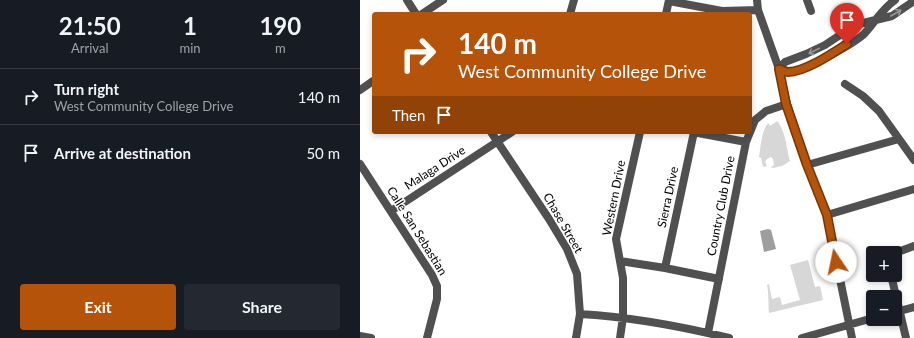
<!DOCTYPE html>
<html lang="en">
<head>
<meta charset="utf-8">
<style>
	body { margin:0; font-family:Lato,sans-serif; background:#242831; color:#f1f3f6; height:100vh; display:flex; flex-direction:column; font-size:15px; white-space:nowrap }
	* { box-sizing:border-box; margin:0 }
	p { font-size:13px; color:#9ea1a6 }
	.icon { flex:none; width:22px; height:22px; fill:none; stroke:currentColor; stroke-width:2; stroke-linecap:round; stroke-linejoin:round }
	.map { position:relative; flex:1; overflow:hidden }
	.details { display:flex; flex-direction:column; background:#171b24; width:360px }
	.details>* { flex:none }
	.top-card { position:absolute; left:12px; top:12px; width:380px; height:122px; border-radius:4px; box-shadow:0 2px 6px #0003; background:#b45309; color:#fff; overflow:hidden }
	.controls { position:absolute; left:506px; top:246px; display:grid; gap:8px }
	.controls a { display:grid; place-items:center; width:36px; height:36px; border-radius:4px; background:#171b24; box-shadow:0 2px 6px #0003; font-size:20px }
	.pin { position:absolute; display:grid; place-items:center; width:34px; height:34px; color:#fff; margin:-41px -17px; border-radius:50% 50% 50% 0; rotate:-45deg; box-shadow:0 0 4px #0007 }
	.pin .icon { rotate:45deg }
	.me { position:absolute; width:44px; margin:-22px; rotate:349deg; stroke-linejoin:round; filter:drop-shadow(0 0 3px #0008) }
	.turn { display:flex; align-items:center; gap:14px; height:84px; padding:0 20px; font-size:18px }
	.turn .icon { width:52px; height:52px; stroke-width:2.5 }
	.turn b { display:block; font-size:28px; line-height:34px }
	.then { display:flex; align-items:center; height:38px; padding:0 20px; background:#0003; gap:8px; font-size:15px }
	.eta { display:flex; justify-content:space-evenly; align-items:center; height:68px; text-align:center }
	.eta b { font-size:24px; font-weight:700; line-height:28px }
	.cta { display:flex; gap:8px; margin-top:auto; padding:8px 20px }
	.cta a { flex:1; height:46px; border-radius:4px; background:#b45309; color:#fff; font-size:16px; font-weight:700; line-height:46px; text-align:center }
	.cta a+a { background:#242831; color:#f1f3f6 }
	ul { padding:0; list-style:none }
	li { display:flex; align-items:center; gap:12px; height:56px; padding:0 20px; border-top:1px solid #363941 }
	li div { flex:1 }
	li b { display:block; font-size:15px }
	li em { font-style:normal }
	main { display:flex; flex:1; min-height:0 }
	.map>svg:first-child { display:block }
	.green { fill:#d7d7d7 }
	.water { fill:#9e9e9e }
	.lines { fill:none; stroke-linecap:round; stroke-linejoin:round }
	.street { stroke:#505050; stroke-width:8 }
	.oneway { stroke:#969696 }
	.route-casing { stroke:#753606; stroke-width:10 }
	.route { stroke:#b45309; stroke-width:7 }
	.labels { text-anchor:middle; stroke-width:3; stroke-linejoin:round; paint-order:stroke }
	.street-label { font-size:12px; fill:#000; stroke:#fff }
</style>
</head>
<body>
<main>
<section class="details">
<div class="eta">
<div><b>21:50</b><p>Arrival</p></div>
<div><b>1</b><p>min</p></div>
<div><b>190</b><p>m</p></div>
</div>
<ul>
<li><svg class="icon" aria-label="right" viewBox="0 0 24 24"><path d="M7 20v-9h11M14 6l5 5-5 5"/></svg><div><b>Turn right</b><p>West Community College Drive</p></div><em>140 m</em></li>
<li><svg class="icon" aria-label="arrive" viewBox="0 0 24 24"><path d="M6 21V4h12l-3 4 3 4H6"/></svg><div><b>Arrive at destination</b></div><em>50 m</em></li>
</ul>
<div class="cta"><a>Exit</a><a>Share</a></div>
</section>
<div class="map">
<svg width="554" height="338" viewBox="0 0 554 338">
	<rect width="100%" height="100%" fill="#fff"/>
	<path class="green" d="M417,121C425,129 427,150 430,161L422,166L413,168L411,167L414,165L413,159L411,157L407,159L405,162L407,166L403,167L401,158L399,157C401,146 401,132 408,123L410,126Z
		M448,260L455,287L460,286L463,300L409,313C408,303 409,294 407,285L409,284L412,299L420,297L422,305L440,300L430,265Z"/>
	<path class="water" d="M408,229L411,230L416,249L404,252L400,231Z"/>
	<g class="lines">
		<path class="street" d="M47,0L56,14
			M397,0L398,10L419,69L427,104L447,165L467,215L492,338
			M447,0L451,11
			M535,0C522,9 515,22 504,34C493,44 443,72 428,72C425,72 422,70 419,69L425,62L446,54L465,45L495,25L532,16L554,1
			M309,1L362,11L398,10
			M62,14L83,0
			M210,14L214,0
			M306,14L309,0
			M485,84L503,96L519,111L554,160
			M0,90L13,81
			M131,132L189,219L207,249L217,274L220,314L216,338
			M333,132L386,142
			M0,164L72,275L77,286V299L67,338
			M447,165L539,139
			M31,211L152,132
			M467,215L554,189
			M535,253L554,246
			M260,261L305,268L359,279
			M305,268L334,132
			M531,275L546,338
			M536,312L554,307
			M220,314C270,317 320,326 369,338
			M348,333L386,142L395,120L406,111L427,104
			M0,336L11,338
			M260,338L263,317V278L256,239L280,132
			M442,338L513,318"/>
	</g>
	<defs><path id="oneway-shaft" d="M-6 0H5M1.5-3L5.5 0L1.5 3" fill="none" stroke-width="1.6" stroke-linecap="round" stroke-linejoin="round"/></defs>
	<g class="oneway">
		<use href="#oneway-shaft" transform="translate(536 13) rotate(-30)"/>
		<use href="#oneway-shaft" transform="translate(454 51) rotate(153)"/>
	</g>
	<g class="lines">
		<g class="route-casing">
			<path id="route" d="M476,262L467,215L447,165L426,104L419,69C422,70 426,72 428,72C445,72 473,53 487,44"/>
		</g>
		<use href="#route" class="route"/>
	</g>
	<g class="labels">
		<g class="street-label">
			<text transform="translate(75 168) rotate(-33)" y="4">Malaga Drive</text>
			<text transform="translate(308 197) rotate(-78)" y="4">Sierra Drive</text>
			<text transform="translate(254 198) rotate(-79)" y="4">Western Drive</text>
			<text transform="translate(361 206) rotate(-79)" y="4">Country Club Drive</text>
			<text transform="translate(203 223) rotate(60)" y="4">Chase Street</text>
			<text transform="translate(57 231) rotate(58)" y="4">Calle San Sebastian</text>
		</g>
	</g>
</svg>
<div class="controls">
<a>+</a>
<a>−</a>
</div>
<div class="pin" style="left:487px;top:44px;background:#d93025"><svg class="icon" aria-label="arrive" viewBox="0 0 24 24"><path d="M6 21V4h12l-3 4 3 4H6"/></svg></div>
<svg class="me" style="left:476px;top:262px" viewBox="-20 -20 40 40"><circle r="19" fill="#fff"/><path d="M0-13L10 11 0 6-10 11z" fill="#b45309"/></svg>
<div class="top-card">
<div class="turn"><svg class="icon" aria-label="right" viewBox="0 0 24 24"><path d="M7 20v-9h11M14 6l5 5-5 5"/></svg><div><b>140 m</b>West Community College Drive</div></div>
<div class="then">Then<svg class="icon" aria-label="arrive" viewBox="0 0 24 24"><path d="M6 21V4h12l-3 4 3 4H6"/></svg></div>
</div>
</div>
</main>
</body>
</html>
